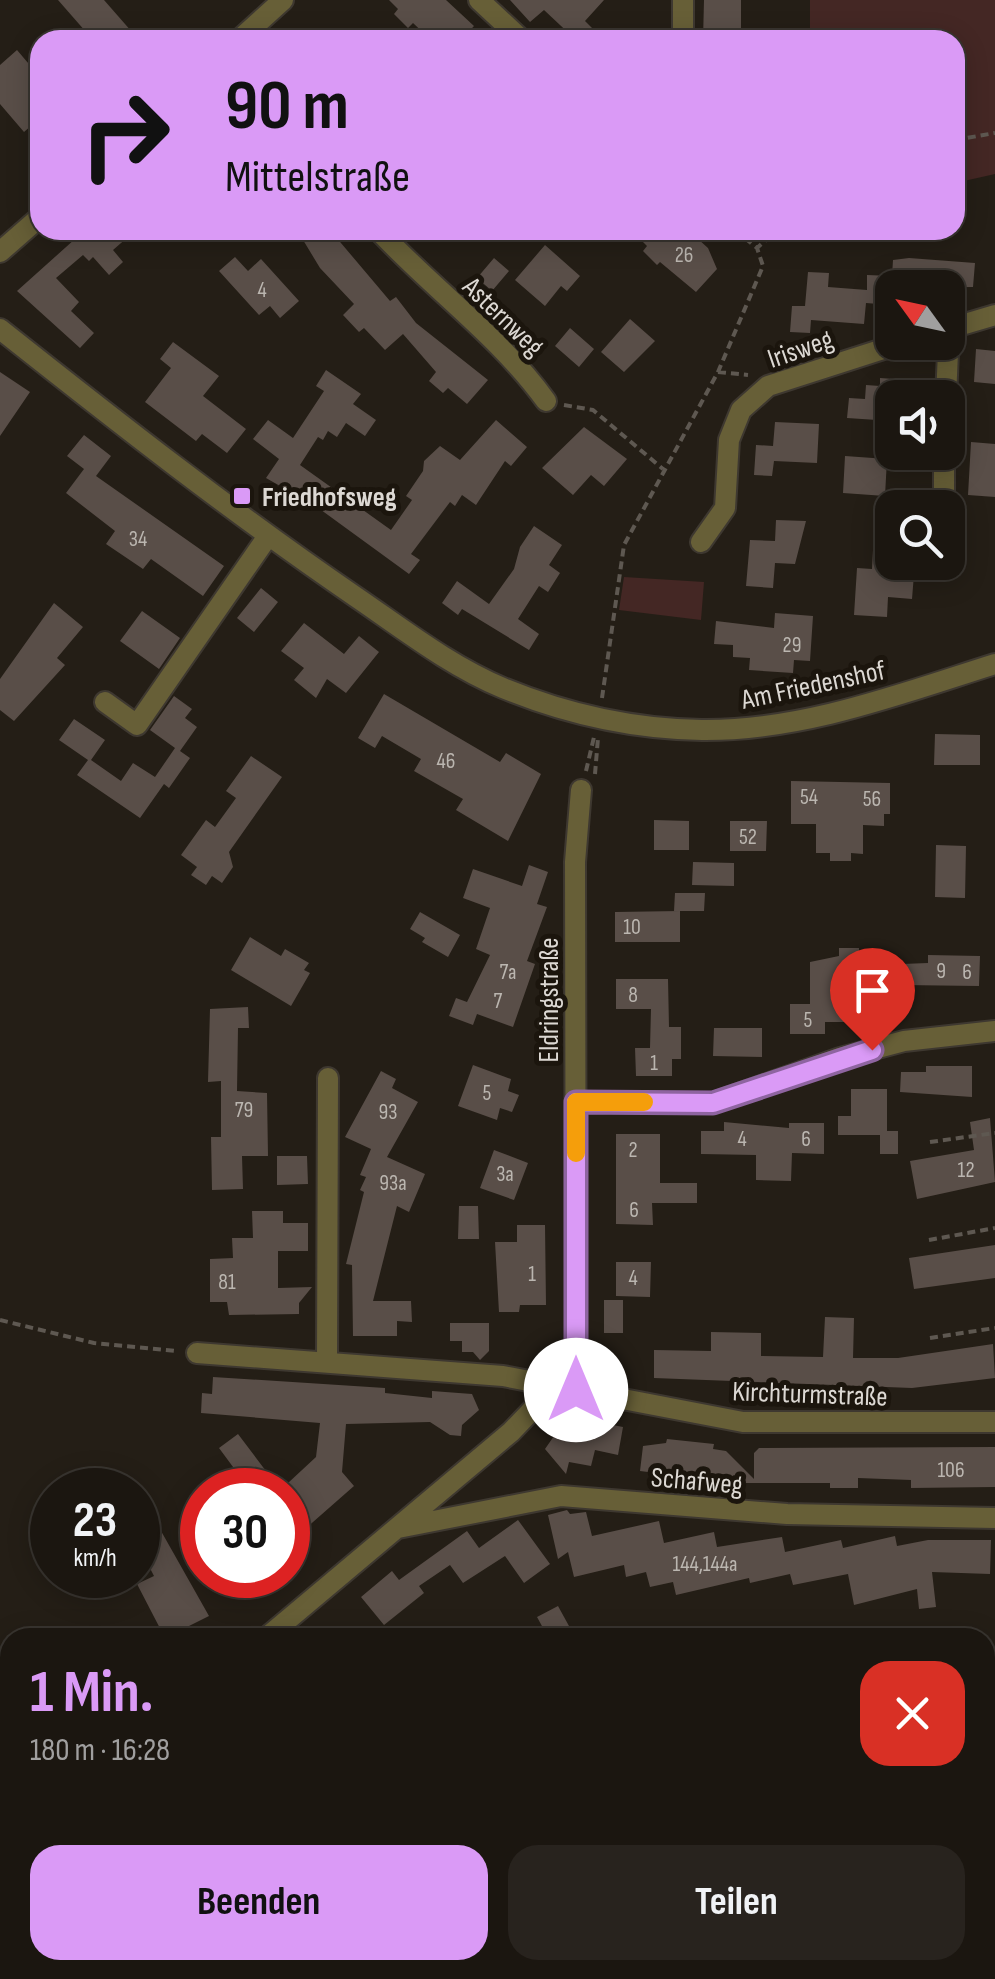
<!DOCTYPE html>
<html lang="de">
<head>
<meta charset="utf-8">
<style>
	body { margin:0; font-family:"Sofia Sans Condensed",sans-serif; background:#28231e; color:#f1f3f6; height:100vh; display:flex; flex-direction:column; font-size:38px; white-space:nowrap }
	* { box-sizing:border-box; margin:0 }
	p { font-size:32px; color:#a09f9f }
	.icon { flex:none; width:55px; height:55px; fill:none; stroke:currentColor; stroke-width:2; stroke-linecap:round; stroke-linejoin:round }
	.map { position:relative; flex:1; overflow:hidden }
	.details { position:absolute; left:0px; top:1628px; width:995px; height:352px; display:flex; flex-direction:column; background:#1b1610; border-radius:30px 30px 0 0; box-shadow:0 5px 25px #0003,0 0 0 2px #393530 }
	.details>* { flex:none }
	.guide { position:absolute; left:30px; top:30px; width:935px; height:210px; border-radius:30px; box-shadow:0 5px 25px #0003,0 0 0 2px #393530; background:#da9af6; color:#111; overflow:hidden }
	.needle { width:65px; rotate:303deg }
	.controls { position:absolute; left:875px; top:270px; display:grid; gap:20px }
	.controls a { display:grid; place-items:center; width:90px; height:90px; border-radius:20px; background:#1b1610; box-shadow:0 5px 25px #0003,0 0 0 2px #393530; font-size:50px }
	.speed { position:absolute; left:30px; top:1468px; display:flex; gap:20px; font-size:50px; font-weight:700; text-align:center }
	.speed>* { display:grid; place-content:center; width:130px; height:130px; border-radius:50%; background:#1b1610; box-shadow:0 5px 25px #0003,0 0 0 2px #393530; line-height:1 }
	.speed small { font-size:25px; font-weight:400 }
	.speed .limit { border:15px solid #d22; background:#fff; color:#111 }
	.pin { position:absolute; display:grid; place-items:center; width:85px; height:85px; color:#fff; margin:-102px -42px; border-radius:50% 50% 50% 0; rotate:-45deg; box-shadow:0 0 10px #0007 }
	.pin .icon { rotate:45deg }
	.me { position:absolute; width:110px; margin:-55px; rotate:0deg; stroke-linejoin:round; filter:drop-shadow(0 0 8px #0008) }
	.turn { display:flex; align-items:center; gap:35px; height:210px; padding:0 30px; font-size:45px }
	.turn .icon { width:130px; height:130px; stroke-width:2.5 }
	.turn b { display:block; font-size:70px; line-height:85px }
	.round { display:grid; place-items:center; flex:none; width:105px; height:105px; border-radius:30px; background:#28231e }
	.headline { display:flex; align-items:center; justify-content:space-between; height:170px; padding:0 30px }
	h1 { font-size:60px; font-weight:700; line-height:75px; color:#da9af6 }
	.primary-button { display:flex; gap:20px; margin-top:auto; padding:20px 30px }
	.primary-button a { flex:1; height:115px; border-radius:30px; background:#da9af6; color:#111; font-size:40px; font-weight:700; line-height:115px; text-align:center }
	.primary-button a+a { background:#28231e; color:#f1f3f6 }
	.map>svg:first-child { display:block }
	.green { fill:#442724 }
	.building { fill:#594e48 }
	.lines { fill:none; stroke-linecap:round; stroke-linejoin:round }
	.lane-casing { stroke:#3e3830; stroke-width:14 }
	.street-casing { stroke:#3e3830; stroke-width:24 }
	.path { stroke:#5e5851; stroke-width:4; stroke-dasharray:8 5; stroke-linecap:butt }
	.lane { stroke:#675f37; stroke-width:10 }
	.street { stroke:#675f37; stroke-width:20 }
	.route-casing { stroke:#8e64a0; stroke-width:25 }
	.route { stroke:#da9af6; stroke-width:18 }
	.slow { stroke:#f59e0b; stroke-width:18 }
	.poi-dot { fill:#da9af6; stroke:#1b150d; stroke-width:4 }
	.labels { text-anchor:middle; stroke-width:10; stroke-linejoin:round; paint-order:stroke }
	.number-label { font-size:22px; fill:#bbb6b0 }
	.street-label { font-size:28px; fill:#dcd8d3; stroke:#1b150d }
	.poi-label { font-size:28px; font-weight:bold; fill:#dcd8d3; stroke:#1b150d; text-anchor:start }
</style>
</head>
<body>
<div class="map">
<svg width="995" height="1979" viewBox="0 0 995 1979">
	<rect width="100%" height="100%" fill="#241e16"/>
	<path class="green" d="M810,0H995V174L955,183V40H810Z
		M624,577L704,582L701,620L619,610Z"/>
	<path class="building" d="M58,0H104L139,40H93Z
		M389,0H446L474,26L461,40H431L413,23L408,28L394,14L398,9Z
		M510,0H604L585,21L604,40H576L544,10L530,22Z
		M704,0H741V40H703Z
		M17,50L40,77V118L24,132L0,104V65Z
		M85,230H136L113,250L123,262L109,275L93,257L89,261L83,255L56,278L79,302L71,311L94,333L80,348L17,291Z
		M297,230H330L390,301L396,297L416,323L488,380L467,404L448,388L443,393L429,381L436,372L403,334L385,350L364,328L359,332L343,315L354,304L320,268Z
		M631,230H688L708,248L717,269L696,292L660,262L657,265L643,251L647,246Z
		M545,245L580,276L567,291L561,286L545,306L515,280Z
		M235,257L248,271L261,259L299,301L280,318L270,306L259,315L219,271Z
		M494,258L509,271L492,291L477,278Z
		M909,258L975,263L973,287L892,288L891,305L866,303L864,324L811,320L810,333L790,332L792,306H805L808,272L829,273L828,287L867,290V275L892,276L893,260Z
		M630,319L655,341L624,372L601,352Z
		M570,328L594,349L579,367L555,346Z
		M173,342L219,376L203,396L246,429L227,453L202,434L196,441L145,402L171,368L160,359Z
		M976,349L995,351V384L974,382Z
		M326,370L361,394L353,404L376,420L365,436L346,423L337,437L328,431L323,440L318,437L300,465L391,530L412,500L406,496L423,471L424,461L440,446L460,460L496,420L527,447L511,466L505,461L476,505L462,495L455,506L450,502L411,554L420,560L409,574L317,507L266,478L279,459L253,439L268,420L293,438L324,391L316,386Z
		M0,372L30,392L0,436Z
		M880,378L923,381L922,398H892V421L847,418L849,398L865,399L866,385L880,386Z
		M775,422L819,424L817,463L774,461L772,476L754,475L756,445L773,446Z
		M584,427L627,459L604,486L591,475L573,495L542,468Z
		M84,435L111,456L96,476L224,566L203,596L151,559L143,569L106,544L115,531L66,493L84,469L67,456Z
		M971,442L995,444V497L968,495Z
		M845,456L887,459L885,496L843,493Z
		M776,520L806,521L795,564L775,563L773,588L746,586L750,540L775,541Z
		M534,526L562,545L549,565L560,573L548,592L539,586L518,619L539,634L529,650L462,609L458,615L442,603L457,581L489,604L514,569L520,547Z
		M874,531L892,532V562H915L912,599L888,597L887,617L854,615L857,568L872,569Z
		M261,588L278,602L254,632L237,618Z
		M54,603L83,627L57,658L65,665L14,721L0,710V679Z
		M142,611L180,638L159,669L120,641Z
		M775,613L813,616L810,661L794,660L793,673L749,670L750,658L733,657V645L714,644L716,621L774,628Z
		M304,623L344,654L359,636L379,652L346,693L327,679L316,698L294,680L304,668L281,651Z
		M384,694L500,762L506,753L541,774L508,841L456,810L463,799L414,771L421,759L382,736L375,748L358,738Z
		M174,696L192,709L185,718L197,727L180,751L190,758L169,788L164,784L140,818L77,775L88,760L59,740L74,719L105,740L91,760L121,781L133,763L155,777L175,748L150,730Z
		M935,734L980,735V765H934Z
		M251,756L282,777L229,852L233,867L222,883L212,876L206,885L191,875L197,867L181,855L206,820L215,827L236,798L226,791Z
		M791,781L890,783V814H884V826L863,825V854L851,853V861H830V853H816V824H791Z
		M654,820L689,821V850H654Z
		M730,821H767L766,851H730Z
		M936,845L966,846L965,898L935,897Z
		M693,862L734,863V886L692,885Z
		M529,865L548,872L537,904L547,907L527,961L535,964L513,1027L477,1014L473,1025L449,1016L456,998L467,1002L490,955L476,949L490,908L463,898L473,869L522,886Z
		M675,893H705L704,911H674Z
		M680,911V942H615V912Z
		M420,912L460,935L448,957L422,942L425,938L410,929Z
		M250,937L281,956L285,949L309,963L304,970L310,973L291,1006L231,970Z
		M839,948H859L858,992L888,993V1022H825V1034H790V1004H810V962L839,956Z
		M928,955L980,956L979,986L902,985V964L928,963Z
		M616,979H668L669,1027H681V1059H672V1076H636L635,1048H650L651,1009H616Z
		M248,1007L249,1028H238L237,1091L267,1093L268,1156H242L243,1189L212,1190L211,1137H221V1081L208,1082L210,1009Z
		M714,1028H762V1057L713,1056Z
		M473,1065L511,1079L508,1091L519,1095L512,1112L500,1108L497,1120L458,1106Z
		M926,1066H972V1097L900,1092L901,1072H926Z
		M381,1071L396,1079L392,1088L418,1102L387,1157L425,1174L409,1212L397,1206L373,1301H411L412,1322L397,1321V1336H353L352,1265L346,1264L364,1192L360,1190L366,1177L360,1175L371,1149L345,1137Z
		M851,1089H887V1131H898V1154H880V1135H838V1116H851Z
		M990,1118L995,1182L917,1199L910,1161L974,1150L970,1122Z
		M724,1122L789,1128V1123H824V1154L792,1153L791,1181L756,1180V1155L701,1154V1131H724Z
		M616,1134H660V1183H697V1203H652L653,1225L616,1224Z
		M494,1150L528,1163L514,1200L480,1188Z
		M277,1156H307L308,1184L277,1185Z
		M459,1206H478L479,1239H458Z
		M252,1211H283V1223H308V1251H278V1288L312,1287L299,1303V1314L229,1315L227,1302H210V1259L233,1258L232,1238H253Z
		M517,1225H545L546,1305H520L519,1312H499L495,1242H517Z
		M995,1245V1278L914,1289L909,1258Z
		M616,1262H651L650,1297L616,1296Z
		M604,1300H623V1333H604Z
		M825,1317L854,1318L853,1358H898L993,1344L995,1378L912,1388L654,1378V1350L711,1351V1332L761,1333V1356L823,1357Z
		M450,1323H489V1351L480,1360L473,1352H462V1341H450Z
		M213,1377L385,1388V1393L432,1398V1391L472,1394L479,1410L462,1425L461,1436L450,1435L430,1422L346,1424L342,1472L354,1486L288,1544V1483L316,1457L320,1423L201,1413L202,1393L212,1394Z
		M577,1418L623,1427L618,1455L595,1450L591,1466L569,1462L566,1474L545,1449L554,1436L573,1440Z
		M238,1434L272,1479L257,1490H250L219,1448Z
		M667,1439L714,1444L713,1449L726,1451L754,1479V1453L759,1448L995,1447V1487L911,1488V1480L858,1478V1488H830V1483H736L640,1471L643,1446L666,1443Z
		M567,1510L570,1514L586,1512L592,1536L659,1521L664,1543L714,1532L717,1547L782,1537L785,1552L841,1540L843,1548L895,1536L897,1546L928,1540H991L990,1574L932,1572L936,1607L919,1609L917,1589L854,1605L848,1574L793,1585L790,1574L750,1583L749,1578L676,1595L673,1582L650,1587L646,1572L626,1577L624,1565L574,1577L568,1552L558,1559L548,1515Z
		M152,1515L209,1616L165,1638L137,1584L154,1576L138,1545V1524Z
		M518,1520L550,1564L524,1583L505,1556L463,1583L450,1565L419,1586L424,1593L384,1625L361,1597L392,1571L399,1580L467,1531L479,1548Z
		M558,1606L569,1626L548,1637L537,1617Z"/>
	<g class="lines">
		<g class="lane-casing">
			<path id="lane" d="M985,1904L995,1893
				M293,1970L300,1979
				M958,1970L961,1979
				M384,1979V1970"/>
		</g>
		<g class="street-casing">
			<path id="street" d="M479,0L522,40
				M239,40L283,0
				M683,40V0
				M378,230C433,289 499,336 546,401
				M0,252L40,217
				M0,329C116,421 233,513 356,597C403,629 450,666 503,688C566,714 633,729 702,730C803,731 900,694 995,664
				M948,329L995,315
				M946,398L949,329
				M944,452V508
				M948,530L949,539
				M701,542L725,508L729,440L741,410L768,386L905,342
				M105,702L137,725L268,536
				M577,1102L713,1103L840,1058L904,1041L995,1031
				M197,1353L503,1376L743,1422H995
				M327,1362L328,1078
				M576,1390L575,862L581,790
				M398,1528L561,1496L787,1514L995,1518
				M266,1638L511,1432L554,1387
				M0,1812L10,1806
				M198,1970L204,1979"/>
		</g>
		<path class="path" d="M955,140L995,133
			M735,230L757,248L777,230
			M718,372L748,375
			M564,405L593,410L663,469
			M602,698L624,545L718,372L763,266L757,248
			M586,771L594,737
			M595,774L598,738
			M930,1142L995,1133
			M929,1240L995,1228
			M0,1320L94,1343L177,1351
			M930,1338L995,1328
			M985,1791L995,1769
			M901,1979L905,1970"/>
		<use href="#lane" class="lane"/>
		<use href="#street" class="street"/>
	</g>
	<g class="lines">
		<g class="route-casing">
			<path id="route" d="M576,1390V1102L713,1103L872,1050"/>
		</g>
		<use href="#route" class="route"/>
		<path class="slow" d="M576,1153V1102H644"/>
	</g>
	<rect class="poi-dot" x="232" y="486" width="20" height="20" rx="5"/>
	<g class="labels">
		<g class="number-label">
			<text x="684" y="262">26</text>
			<text x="262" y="297">4</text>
			<text x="138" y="546">34</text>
			<text x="792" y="652">29</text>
			<text x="446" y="768">46</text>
			<text x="809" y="804">54</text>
			<text x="872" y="806">56</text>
			<text x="748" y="844">52</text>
			<text x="632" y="934">10</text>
			<text x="941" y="978">9</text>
			<text x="508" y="979">7a</text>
			<text x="967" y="979">6</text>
			<text x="633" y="1002">8</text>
			<text x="498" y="1008">7</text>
			<text x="808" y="1027">5</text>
			<text x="654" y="1070">1</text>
			<text x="487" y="1100">5</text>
			<text x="244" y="1117">79</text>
			<text x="388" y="1119">93</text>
			<text x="742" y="1146">4</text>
			<text x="806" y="1146">6</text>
			<text x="633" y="1157">2</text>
			<text x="966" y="1177">12</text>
			<text x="505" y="1181">3a</text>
			<text x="393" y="1190">93a</text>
			<text x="634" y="1217">6</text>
			<text x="532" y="1281">1</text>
			<text x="633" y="1285">4</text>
			<text x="227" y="1289">81</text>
			<text x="951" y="1477">106</text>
			<text x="705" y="1571">144,144a</text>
		</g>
		<g class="street-label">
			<text transform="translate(504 316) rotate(44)" y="10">Asternweg</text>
			<text transform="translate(800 348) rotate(-19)" y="10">Irisweg</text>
			<text transform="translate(813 684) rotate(-12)" y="10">Am Friedenshof</text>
			<text transform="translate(548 1000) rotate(-90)" y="10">Eldringstraße</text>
			<text transform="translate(810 1393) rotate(2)" y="10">Kirchturmstraße</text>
			<text transform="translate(697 1480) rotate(5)" y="10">Schafweg</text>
		</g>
		<g class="poi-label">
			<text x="262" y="506">Friedhofsweg</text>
		</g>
	</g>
</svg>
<div class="controls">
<a><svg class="needle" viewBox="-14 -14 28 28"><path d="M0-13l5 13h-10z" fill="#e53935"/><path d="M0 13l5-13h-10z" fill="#a09f9f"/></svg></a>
<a><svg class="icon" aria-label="sound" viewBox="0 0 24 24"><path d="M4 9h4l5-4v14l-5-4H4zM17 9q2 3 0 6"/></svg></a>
<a><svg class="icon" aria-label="search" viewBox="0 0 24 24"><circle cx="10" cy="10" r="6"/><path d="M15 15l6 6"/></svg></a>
</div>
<div class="speed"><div>23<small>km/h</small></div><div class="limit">30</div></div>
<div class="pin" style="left:872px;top:1050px;background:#d93025"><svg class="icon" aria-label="arrive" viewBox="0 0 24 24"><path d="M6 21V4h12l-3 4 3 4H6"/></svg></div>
<svg class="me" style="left:576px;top:1390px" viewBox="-20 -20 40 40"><circle r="19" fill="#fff"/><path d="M0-13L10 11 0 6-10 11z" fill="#da9af6"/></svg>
<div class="guide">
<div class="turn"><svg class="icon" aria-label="right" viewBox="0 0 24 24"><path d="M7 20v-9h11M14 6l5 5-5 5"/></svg><div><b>90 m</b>Mittelstraße</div></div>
</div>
<section class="details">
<div class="headline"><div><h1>1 Min.</h1><p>180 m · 16:28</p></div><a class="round" style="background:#d93025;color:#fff"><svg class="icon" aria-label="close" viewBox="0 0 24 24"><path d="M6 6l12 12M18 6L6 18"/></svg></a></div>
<div class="primary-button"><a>Beenden</a><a>Teilen</a></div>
</section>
</div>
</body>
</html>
